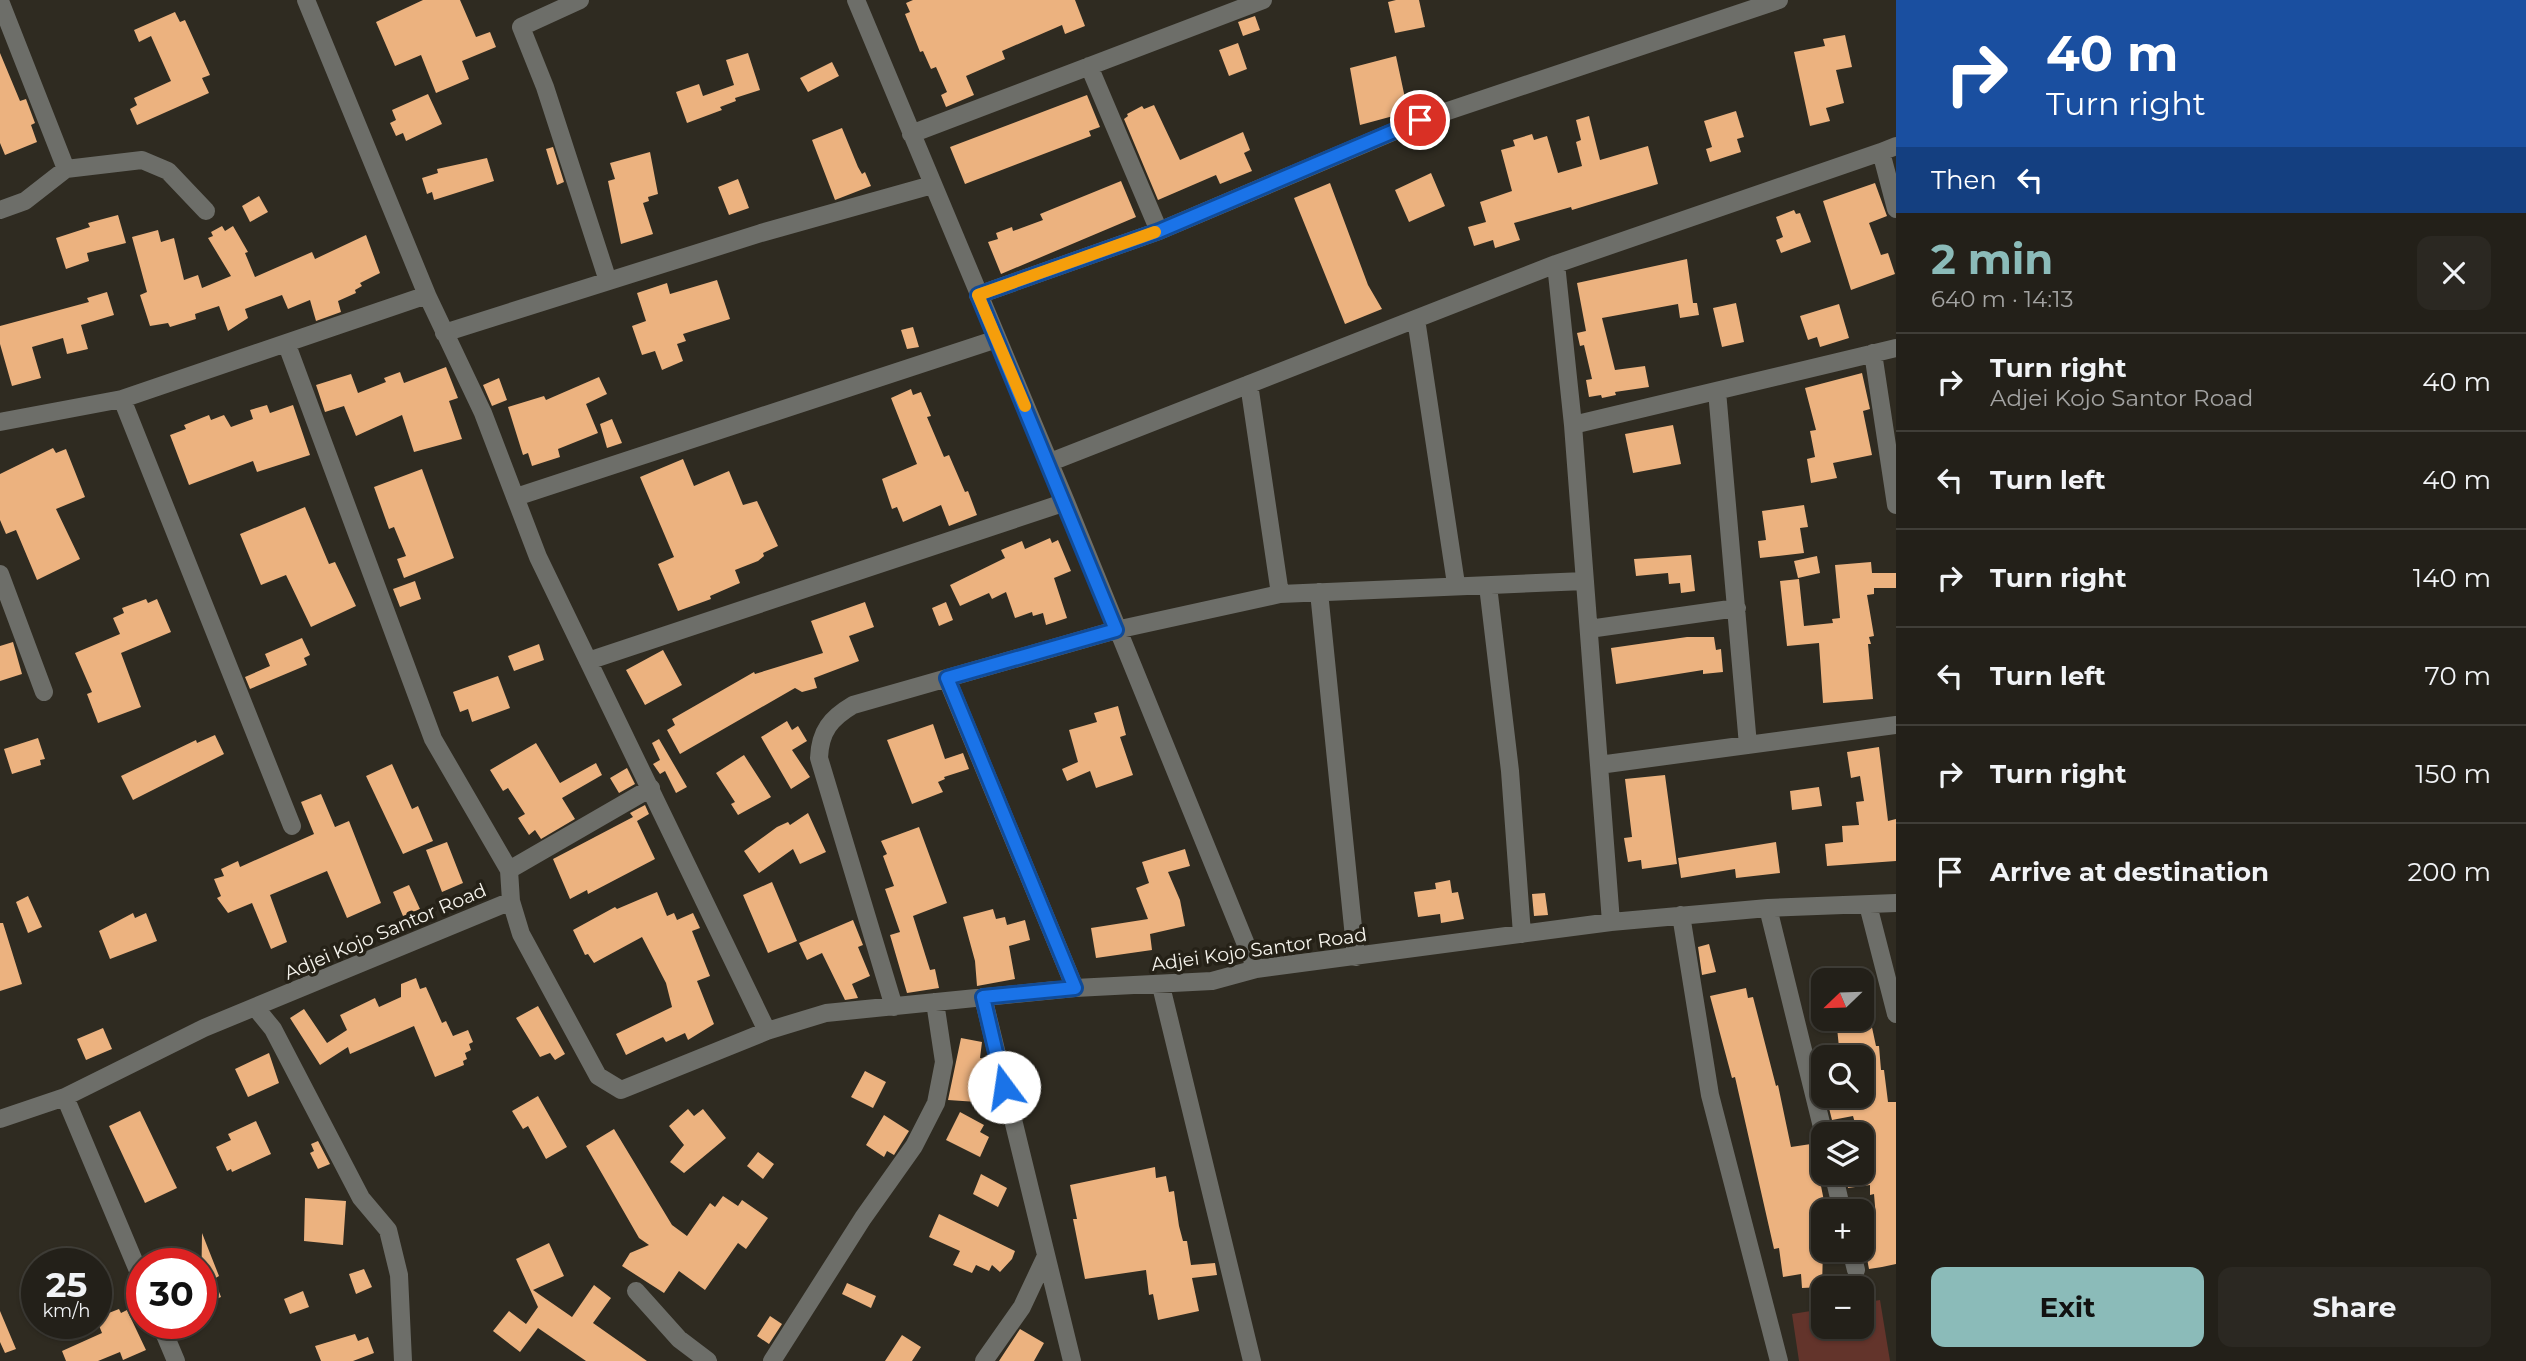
<!DOCTYPE html>
<html lang="en">
<head>
<meta charset="utf-8">
<style>
	body { margin:0; font-family:Montserrat,sans-serif; background:#2b2822; color:#f1f3f6; height:100vh; display:flex; flex-direction:column; font-size:26px; white-space:nowrap }
	* { box-sizing:border-box; margin:0 }
	p { font-size:23px; color:#a3a3a2 }
	.icon { flex:none; width:38px; height:38px; fill:none; stroke:currentColor; stroke-width:2; stroke-linecap:round; stroke-linejoin:round }
	.map { position:relative; flex:1; overflow:hidden }
	.details { display:flex; flex-direction:column; background:#232019; width:630px }
	.details>* { flex:none }
	.banner { background:#1a4fa0; color:#fff; overflow:hidden }
	.needle { width:46px; rotate:247deg }
	.buttons { position:absolute; left:1811px; top:968px; display:grid; gap:14px }
	.buttons a { display:grid; place-items:center; width:63px; height:63px; border-radius:14px; background:#232019; box-shadow:0 2px 5px #0004,0 0 0 2px #403e38; font-size:35px }
	.speed { position:absolute; left:21px; top:1248px; display:flex; gap:14px; font-size:35px; font-weight:700; text-align:center }
	.speed>* { display:grid; place-content:center; width:91px; height:91px; border-radius:50%; background:#232019; box-shadow:0 2px 5px #0004,0 0 0 2px #403e38; line-height:1 }
	.speed small { font-size:18px; font-weight:400 }
	.speed .limit { border:10px solid #d22; background:#fff; color:#111 }
	.pin { position:absolute; display:grid; place-items:center; width:60px; height:60px; color:#fff; margin:-30px; border:4px solid #fff; border-radius:50%; box-shadow:0 2px 7px #0007 }
	.me { position:absolute; width:77px; margin:-38px; rotate:346deg; stroke-linejoin:round; filter:drop-shadow(0 0 5px #0008) }
	.turn { display:flex; align-items:center; gap:24px; height:147px; padding:0 35px; font-size:32px }
	.turn .icon { width:91px; height:91px; stroke-width:2.5 }
	.turn b { display:block; font-size:49px; line-height:60px }
	.then { display:flex; align-items:center; height:66px; padding:0 35px; background:#0003; gap:14px; font-size:26px }
	.round { display:grid; place-items:center; flex:none; width:74px; height:74px; border-radius:14px; background:#2b2822 }
	.overview { display:flex; align-items:center; justify-content:space-between; height:119px; padding:0 35px }
	h1 { font-size:42px; font-weight:700; line-height:52px; color:#8bbbb9 }
	.cta { display:flex; gap:14px; margin-top:auto; padding:14px 35px }
	.cta a { flex:1; height:80px; border-radius:14px; background:#8bbbb9; color:#111; font-size:28px; font-weight:700; line-height:80px; text-align:center }
	.cta a+a { background:#2b2822; color:#f1f3f6 }
	ul { padding:0; list-style:none }
	li { display:flex; align-items:center; gap:21px; height:98px; padding:0 35px; border-top:2px solid #403e38 }
	li div { flex:1 }
	li b { display:block; font-size:26px }
	li em { font-style:normal }
	main { display:flex; flex:1; min-height:0 }
	.map>svg:first-child { display:block }
	.green { fill:#63342b }
	.building { fill:#ecb27f }
	.lines { fill:none; stroke-linecap:round; stroke-linejoin:round }
	.minor { stroke:#6d6e69; stroke-width:18 }
	.route-casing { stroke:#114b97; stroke-width:18 }
	.route { stroke:#1a73e8; stroke-width:12 }
	.slow { stroke:#f59e0b; stroke-width:12 }
	.labels { text-anchor:middle; stroke-width:7; stroke-linejoin:round; paint-order:stroke }
	.street-label { font-size:19px; fill:#f5f3ec; stroke:#252117 }
</style>
</head>
<body>
<main>
<div class="map">
<svg width="1896" height="1361" viewBox="0 0 1896 1361">
	<rect width="100%" height="100%" fill="#2f2b21"/>
	<path class="green" d="M1880,1300L1890,1361H1799L1792,1314L1823,1309L1824,1326H1862V1303Z"/>
	<path class="building" d="M423,0H460L476,37L490,32L496,47L462,61L469,79L436,93L421,55L395,66L376,22Z
		M913,0H1075L1085,26L1065,34L1062,25L1002,51L1005,59L966,76L974,95L946,107L941,95L947,92L936,67L931,69L923,51L920,52L905,14L910,12L906,3Z
		M1396,0H1419L1425,27L1395,33L1388,2Z
		M175,12L180,22L185,20L210,75L202,78L209,93L137,125L130,109L137,105L134,98L171,81L151,36L139,42L134,30Z
		M1255,16L1260,30L1243,36L1238,22Z
		M1845,35L1852,67L1836,70L1844,103L1826,108L1830,121L1810,126L1794,52L1825,46L1823,39Z
		M1238,43L1247,69L1229,76L1219,50Z
		M0,53L20,101L26,99L35,123L31,125L37,142L5,155L0,143Z
		M748,53L760,90L735,98L736,101L720,107L722,110L687,123L676,92L699,84L703,96L734,85L726,60Z
		M1396,56L1408,112L1360,125L1350,68Z
		M832,62L839,76L808,92L800,78Z
		M428,94L442,124L406,141L403,133L396,136L390,123L396,120L392,110Z
		M1087,95L1100,127L1089,131L1091,136L965,184L950,147Z
		M1154,105L1180,160L1243,132L1250,150L1244,153L1252,171L1220,184L1216,175L1158,200L1124,119L1128,116L1127,114L1142,106L1144,109Z
		M1736,111L1744,137L1737,139L1741,152L1710,162L1706,149L1712,147L1704,121Z
		M1589,116L1600,160L1648,146L1658,184L1572,210L1571,207L1514,223L1520,240L1495,248L1493,240L1474,246L1468,227L1486,222L1480,202L1512,191L1501,150L1515,146L1513,140L1532,134L1534,140L1547,136L1558,173L1582,166L1576,142L1581,140L1576,120Z
		M842,128L858,167L862,174L865,172L871,186L835,200L812,140Z
		M553,147L564,182L557,185L546,149Z
		M650,152L658,194L648,197L649,201L643,203L653,234L621,244L608,181L615,179L610,163Z
		M487,158L494,181L434,200L432,192L427,194L422,178L438,173L437,169Z
		M1431,173L1445,206L1409,222L1395,190Z
		M738,179L749,208L729,215L718,187Z
		M1121,181L1136,217L1001,274L988,242L998,239L996,233L1012,227L1013,231L1043,220L1040,214Z
		M1330,183L1368,285L1382,309L1345,324L1294,198Z
		M1875,183L1887,216L1869,223L1881,255L1888,253L1895,274L1851,290L1823,201Z
		M259,196L268,212L250,222L242,206Z
		M1794,210L1796,214L1800,213L1811,242L1781,253L1776,240L1783,237L1776,217Z
		M118,215L126,243L87,253L89,261L66,269L56,238L90,227L88,223Z
		M222,226L225,231L233,226L248,252L245,253L255,277L312,252L315,259L366,235L380,273L360,283L362,286L355,290L356,293L338,301L341,312L316,321L310,300L288,309L282,295L245,309L248,318L228,331L219,306L195,314L196,319L170,327L168,323L150,326L140,295L147,292L132,237L158,230L161,242L174,238L184,280L198,275L202,288L231,276L208,238L213,236L211,232Z
		M1687,259L1693,303H1697L1699,315L1680,318L1678,304L1602,318L1615,370L1645,366L1649,387L1615,392L1616,395L1602,398L1601,395L1589,397L1586,380L1592,379L1584,345L1580,346L1577,333L1586,331L1577,283Z
		M717,280L730,319L683,334L686,341L677,344L683,361L662,370L655,351L642,355L632,326L646,321L637,293L667,283L670,294Z
		M107,292L114,315L81,325L88,349L67,354L63,338L32,347L41,378L12,386L0,344V326L89,302L87,298Z
		M1736,303L1744,342L1722,347L1713,308Z
		M1839,304L1849,338L1820,347L1817,337L1808,340L1800,316Z
		M913,327L919,347L907,349L901,330Z
		M446,367L458,398L449,401L462,439L414,452L402,415L356,436L344,406L325,412L316,385L351,374L358,393L386,382L384,378L400,372L404,383Z
		M1862,373L1870,409L1863,411L1872,455L1833,463L1837,478L1811,483L1807,459L1815,457L1810,431L1816,430L1805,388Z
		M599,377L607,394L586,404L598,433L558,449L560,457L532,466L528,453L523,455L508,407L544,396L546,400Z
		M499,378L507,400L492,406L483,385Z
		M911,389L913,395L921,392L931,416L927,417L944,457L949,455L965,492L968,491L977,515L949,526L941,505L903,522L897,507L892,509L882,479L917,464L891,398Z
		M267,405L270,413L293,405L310,455L257,472L253,461L189,485L170,435L186,429L184,425L209,415L211,420L224,415L231,427L253,419L250,410Z
		M612,419L622,443L607,448L600,424Z
		M1673,425L1681,464L1633,473L1625,434Z
		M53,448L56,453L66,449L85,497L56,509L80,559L37,580L16,530L6,534L0,520V474Z
		M683,459L694,486L729,471L743,505L757,501L778,546L763,553L764,556L758,561L735,570L740,583L710,596L711,599L678,611L658,564L674,557L640,477Z
		M422,469L454,558L404,578L397,559L406,556L394,527L389,529L374,487Z
		M1804,505L1808,527L1800,528L1804,553L1760,558L1758,541L1766,540L1762,511Z
		M305,507L329,564L335,562L356,606L311,627L286,575L261,585L240,534Z
		M1050,538L1052,543L1058,540L1071,571L1054,578L1067,618L1046,625L1043,613L1033,616L1032,612L1015,618L1006,592L992,599L989,593L960,606L950,585L1005,558L1001,550L1022,541L1025,549Z
		M1691,555L1695,591L1681,593L1680,583L1669,584L1668,573L1636,576L1634,559Z
		M1817,556L1820,573L1798,578L1794,561Z
		M1871,562L1872,573H1896V588H1874V594L1867,595L1874,636L1869,637L1871,644H1868L1873,699L1823,703L1819,643L1787,646L1780,581L1799,579L1804,626L1833,623L1832,619L1840,618L1835,565Z
		M415,581L421,599L400,607L393,589Z
		M146,599L148,603L157,599L171,632L121,653L141,707L98,723L87,694L92,692L75,653L120,634L113,618L124,613L122,608Z
		M865,602L874,627L849,636L859,661L814,678L817,688L802,692L795,688L680,754L667,730L675,725L672,719L754,672L755,674L823,653L811,621Z
		M946,602L953,620L939,626L932,608Z
		M1687,637H1714L1716,650L1721,649L1723,672L1703,674V670L1616,684L1611,648Z
		M302,638L310,655L304,658L307,665L250,689L245,677L270,666L265,654Z
		M13,642L22,674L0,681V646Z
		M539,644L544,660L514,671L508,656Z
		M663,650L682,685L645,705L626,670Z
		M498,676L510,708L472,722L468,709L460,712L453,692Z
		M1118,706L1126,735L1120,737L1133,775L1096,788L1090,771L1067,781L1062,769L1078,762L1069,730L1097,722L1094,713Z
		M787,721L792,730L798,726L807,741L792,750L810,777L791,789L761,737Z
		M933,724L945,759L963,753L969,769L944,777L945,779L938,782L943,792L912,804L887,740Z
		M215,735L224,754L133,800L121,776L196,740L197,743Z
		M38,738L45,759L40,760L41,765L12,774L4,749Z
		M659,739L687,787L676,793L665,771L660,774L653,764L660,760L652,743Z
		M536,743L560,783L596,763L602,775L562,798L575,819L541,839L535,830L529,835L518,818L525,814L508,788L503,791L490,770Z
		M1879,747L1888,821L1896,819V861L1827,866L1825,844L1843,842L1842,826L1859,825L1856,802L1864,801L1860,776L1851,778L1847,752Z
		M744,755L771,797L738,815L731,804L735,802L716,773Z
		M392,764L412,809L418,806L433,841L403,854L366,776Z
		M627,768L635,784L619,793L610,778Z
		M1665,775L1677,864L1642,869L1641,860L1628,862L1624,838L1632,837L1625,779Z
		M1819,787L1822,806L1792,810L1790,791Z
		M321,794L335,827L349,821L381,903L347,918L327,871L270,895L287,942L271,949L252,903L228,913L217,898L221,896L214,879L224,876L221,869L238,861L240,867L314,834L301,802Z
		M645,805L649,814L637,821L655,859L588,894L587,890L570,899L553,859L633,817L630,813Z
		M808,813L826,852L800,864L793,849L759,873L744,851L777,827L788,822L790,825Z
		M919,827L947,903L913,916L930,970L935,969L939,988L907,993L890,935L900,932L885,889L894,886L883,856L887,854L881,841Z
		M447,842L463,883L442,892L426,850Z
		M1776,842L1780,873L1736,878L1735,869L1681,878L1678,858Z
		M1185,849L1190,866L1168,872L1180,900L1185,926L1150,934L1152,950L1096,958L1091,928L1148,919L1136,888L1149,883L1142,862Z
		M1450,880L1452,893L1458,892L1464,919L1441,923L1440,914L1418,917L1414,892L1436,889L1435,883Z
		M772,882L797,941L768,953L743,895Z
		M409,885L420,909L403,916L393,892Z
		M657,892L667,916L674,913L677,920L693,913L700,928L692,931L710,976L697,981L714,1024L688,1040L685,1033L666,1042L663,1037L626,1055L616,1034L672,1007L666,983L642,937L594,963L588,954L585,955L573,930L615,907L617,909Z
		M1545,893L1548,915L1534,916L1532,894Z
		M28,896L42,927L28,933L16,902Z
		M993,909L996,919L1005,917L1007,925L1025,920L1030,940L1009,946L1015,979L977,986L975,961L963,917Z
		M133,913L135,918L146,913L157,941L110,959L99,931Z
		M853,920L863,945L858,947L870,976L852,984L858,998L845,1000L822,953L807,960L799,943Z
		M0,923H3L22,984L0,991Z
		M1709,944L1716,972L1702,975L1698,947Z
		M416,978L420,989L426,987L442,1023L446,1021L453,1036L468,1030L473,1042L469,1044L471,1050L465,1053L467,1059L463,1061L464,1065L435,1077L414,1026L350,1054L348,1047L320,1065L290,1018L304,1009L327,1043L347,1030L340,1015L375,998L379,1007L401,997V984Z
		M1746,988L1748,998L1753,997L1776,1086L1778,1085L1791,1147L1811,1144L1815,1171H1818L1826,1211H1824L1822,1287L1802,1288L1801,1274L1783,1277L1779,1248L1774,1249L1735,1077L1732,1078L1710,996Z
		M538,1006L565,1054L555,1060L550,1053L540,1057L516,1018Z
		M1836,1018H1870L1876,1046H1879L1881,1070H1884L1888,1102H1896V1264L1882,1267L1869,1269L1862,1233V1220L1876,1218L1874,1194L1870,1195V1185L1848,1188L1847,1175L1862,1173V1134H1858L1853,1116L1832,1120L1829,1108L1849,1104L1848,1096H1862V1057H1840Z
		M103,1028L112,1049L86,1060L77,1039Z
		M961,1038L982,1042L980,1058L987,1059L989,1068L985,1090H993L992,1103L948,1100Z
		M269,1053L279,1083L248,1097L235,1069Z
		M865,1071L886,1082L873,1108L851,1097Z
		M538,1096L567,1147L546,1159L528,1126L523,1129L512,1111Z
		M688,1109L694,1116L703,1109L726,1138L684,1173L670,1162L684,1145L669,1126Z
		M140,1111L177,1188L145,1203L109,1126Z
		M960,1112L984,1125L980,1132L989,1137L980,1157L946,1140Z
		M884,1115L909,1131L894,1155L887,1151L884,1157L866,1145Z
		M256,1121L271,1154L232,1172L231,1169L227,1171L216,1147L231,1140L228,1134Z
		M614,1129L672,1225L687,1236L710,1203L715,1207L723,1196L738,1206L742,1200L768,1218L746,1249L738,1243L705,1290L679,1271L664,1293L622,1266L630,1253L649,1245L639,1238L586,1146Z
		M318,1141L330,1164L318,1169L310,1153L314,1151L311,1144Z
		M758,1152L774,1164L763,1179L747,1166Z
		M1155,1167L1156,1178L1166,1176L1169,1192L1174,1191L1179,1226L1183,1241H1187L1191,1265L1215,1263L1217,1275L1192,1278L1199,1311L1158,1320L1153,1294L1149,1295L1146,1270L1085,1279L1073,1219H1077L1070,1185Z
		M981,1174L1007,1188L998,1207L973,1194Z
		M305,1198L346,1201L343,1245L304,1241Z
		M939,1214L1015,1251L1012,1259L1000,1272L992,1265L989,1271L976,1265L972,1273L953,1265L960,1251L929,1237Z
		M202,1233L219,1276L214,1279L221,1297L201,1305Z
		M549,1243L564,1276L533,1290L572,1317L594,1285L611,1298L593,1323L647,1361H586L538,1328L520,1352L493,1331L509,1311L526,1324L538,1307L516,1259Z
		M364,1269L372,1287L356,1294L349,1274Z
		M847,1283L876,1296L871,1308L842,1294Z
		M303,1291L309,1307L290,1314L284,1299Z
		M119,1309L121,1313L127,1310L146,1350L123,1360L120,1352L98,1361H66L62,1351L102,1333L96,1318Z
		M0,1311L16,1349L5,1353L0,1342Z
		M770,1316L782,1324L769,1344L757,1336Z
		M1020,1329L1044,1343L1034,1361H999Z
		M355,1334L358,1341L368,1337L374,1353L353,1361H321L315,1346Z
		M902,1335L921,1347L912,1361H885Z"/>
	<g class="lines">
		<path class="minor" d="M580,0L521,27L545,87L608,281
			M856,0L1066,502L1256,969
			M0,1L66,169
			M1089,66L1159,231
			M911,134L1263,0
			M1896,146L1881,152L1896,209
			M1881,152L1556,264L1573,425L1896,348
			M0,210L25,201L66,169L142,160L168,171L206,211
			M427,295L483,413L538,557L767,1031
			M978,295L1159,231L1421,120L1779,0
			M1416,319L1456,584
			M444,333L761,233L932,185
			M287,345L433,739L509,870L511,901L521,934L598,1076L621,1090L767,1031L826,1013L1075,988L1212,981L1256,969L1611,922L1768,908L1896,903
			M1873,353L1896,505
			M1249,384L1280,594
			M1717,391L1748,745
			M122,399L292,826
			M0,422L122,399L427,295L306,0
			M1573,425L1611,922
			M1048,463L1556,264
			M516,497L997,339
			M0,574L44,692
			M1488,586L1510,771L1522,934
			M1319,592L1356,957
			M1589,629L1737,608
			M588,661L1066,502
			M947,679L1075,988
			M1599,765L1896,725
			M509,870L651,788
			M1868,905L1896,1014
			M1768,908L1824,1135
			M1681,915L1710,1095L1779,1361
			M1161,986L1252,1361
			M983,997L1072,1361
			M255,1007L273,1029L361,1198L388,1230L399,1275L403,1361
			M894,1007L819,758C820,731 831,718 853,705L1116,630L1280,594L1585,581
			M65,1097L142,1280
			M0,1119L65,1097L204,1028L511,901
			M1833,1172L1842,1211
			M1851,1250L1856,1270
			M636,1291L679,1339L708,1361
			M160,1323L176,1361
			M772,1361L863,1218L914,1146L936,1103L944,1062L935,1002
			M984,1361L1022,1307L1045,1258"/>
	</g>
	<g class="lines">
		<g class="route-casing">
			<path id="route" d="M1004,1087L983,997L1075,988L947,678L1116,630L978,295L1159,231L1420,120"/>
		</g>
		<use href="#route" class="route"/>
		<path class="slow" d="M1025,406L978,295L1155,232"/>
	</g>
	<g class="labels">
		<g class="street-label">
			<text transform="translate(385 931) rotate(-23)" y="7">Adjei Kojo Santor Road</text>
			<text transform="translate(1259 949) rotate(-8)" y="7">Adjei Kojo Santor Road</text>
		</g>
	</g>
</svg>
<div class="buttons">
<a><svg class="needle" viewBox="-14 -14 28 28"><path d="M0-13l5 13h-10z" fill="#e53935"/><path d="M0 13l5-13h-10z" fill="#a3a3a2"/></svg></a>
<a><svg class="icon" aria-label="search" viewBox="0 0 24 24"><circle cx="10" cy="10" r="6"/><path d="M15 15l6 6"/></svg></a>
<a><svg class="icon" aria-label="layers" viewBox="0 0 24 24"><path d="M12 4l9 5-9 5-9-5zM3 14l9 5 9-5"/></svg></a>
<a>+</a>
<a>−</a>
</div>
<div class="speed"><div>25<small>km/h</small></div><div class="limit">30</div></div>
<div class="pin" style="left:1420px;top:120px;background:#d93025"><svg class="icon" aria-label="arrive" viewBox="0 0 24 24"><path d="M6 21V4h12l-3 4 3 4H6"/></svg></div>
<svg class="me" style="left:1004px;top:1087px" viewBox="-20 -20 40 40"><circle r="19" fill="#fff"/><path d="M0-13L10 11 0 6-10 11z" fill="#1a73e8"/></svg>
</div>
<section class="details">
<div class="banner">
<div class="turn"><svg class="icon" aria-label="right" viewBox="0 0 24 24"><path d="M7 20v-9h11M14 6l5 5-5 5"/></svg><div><b>40 m</b>Turn right</div></div>
<div class="then">Then<svg class="icon" aria-label="left" viewBox="0 0 24 24"><path d="M17 20v-9H6M10 6l-5 5 5 5"/></svg></div>
</div>
<div class="overview"><div><h1>2 min</h1><p>640 m · 14:13</p></div><a class="round"><svg class="icon" aria-label="close" viewBox="0 0 24 24"><path d="M6 6l12 12M18 6L6 18"/></svg></a></div>
<ul>
<li><svg class="icon" aria-label="right" viewBox="0 0 24 24"><path d="M7 20v-9h11M14 6l5 5-5 5"/></svg><div><b>Turn right</b><p>Adjei Kojo Santor Road</p></div><em>40 m</em></li>
<li><svg class="icon" aria-label="left" viewBox="0 0 24 24"><path d="M17 20v-9H6M10 6l-5 5 5 5"/></svg><div><b>Turn left</b></div><em>40 m</em></li>
<li><svg class="icon" aria-label="right" viewBox="0 0 24 24"><path d="M7 20v-9h11M14 6l5 5-5 5"/></svg><div><b>Turn right</b></div><em>140 m</em></li>
<li><svg class="icon" aria-label="left" viewBox="0 0 24 24"><path d="M17 20v-9H6M10 6l-5 5 5 5"/></svg><div><b>Turn left</b></div><em>70 m</em></li>
<li><svg class="icon" aria-label="right" viewBox="0 0 24 24"><path d="M7 20v-9h11M14 6l5 5-5 5"/></svg><div><b>Turn right</b></div><em>150 m</em></li>
<li><svg class="icon" aria-label="arrive" viewBox="0 0 24 24"><path d="M6 21V4h12l-3 4 3 4H6"/></svg><div><b>Arrive at destination</b></div><em>200 m</em></li>
</ul>
<div class="cta"><a>Exit</a><a>Share</a></div>
</section>
</main>
</body>
</html>
